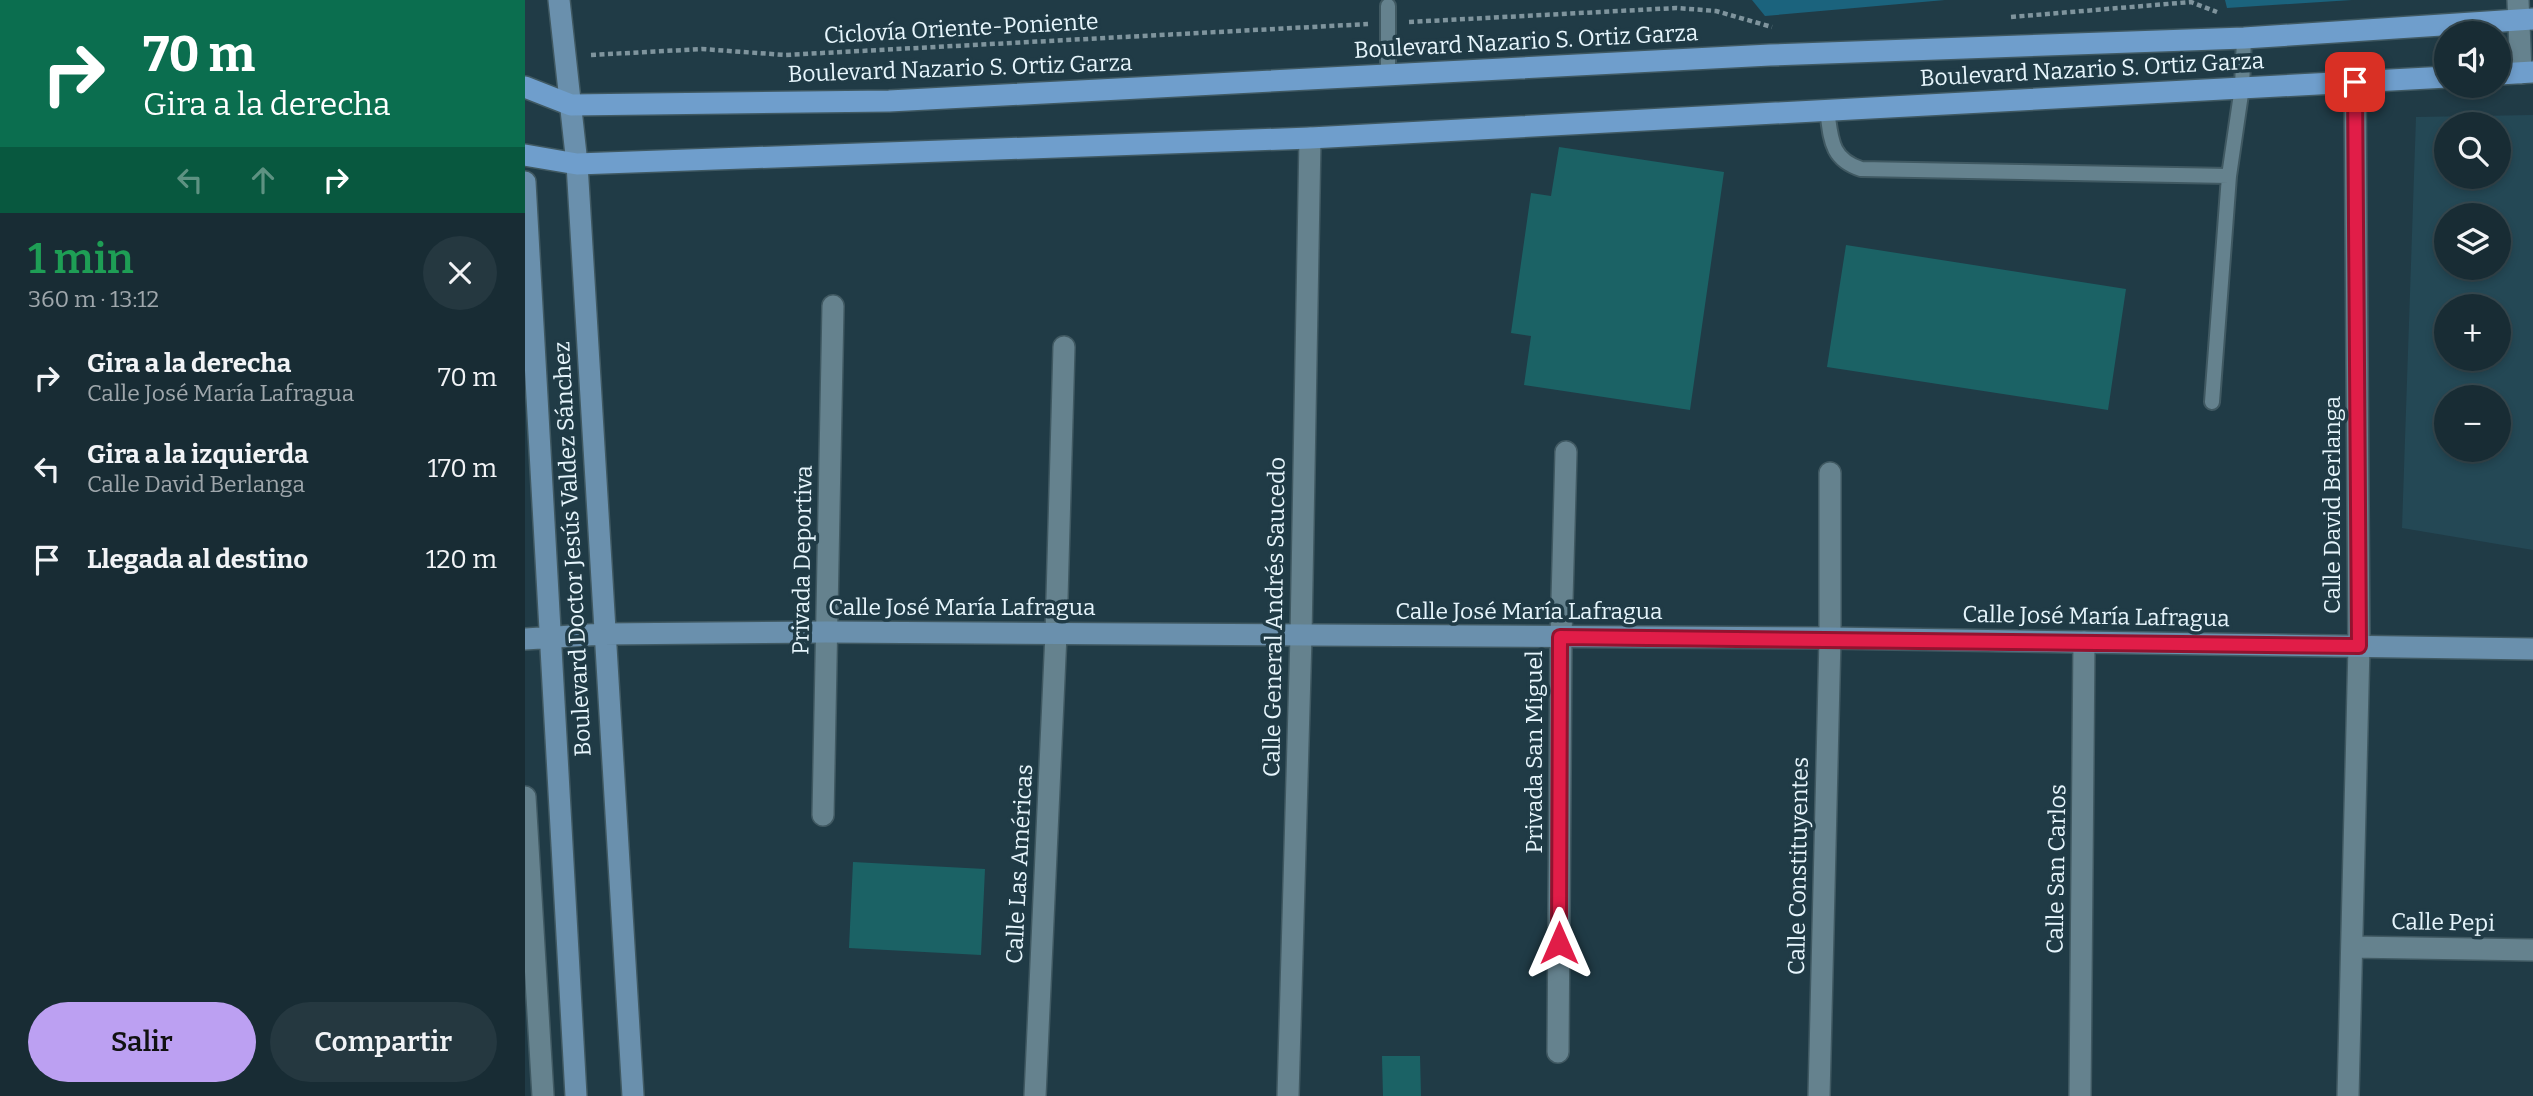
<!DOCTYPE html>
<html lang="es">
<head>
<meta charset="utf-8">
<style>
	body { margin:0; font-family:Bitter,serif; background:#253840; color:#f1f3f6; height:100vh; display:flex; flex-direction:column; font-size:26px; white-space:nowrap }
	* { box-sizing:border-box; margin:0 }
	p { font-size:23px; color:#9fa7ac }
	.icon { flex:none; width:38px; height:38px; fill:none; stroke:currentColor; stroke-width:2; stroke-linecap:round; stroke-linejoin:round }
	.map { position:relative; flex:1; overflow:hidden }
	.sheet { display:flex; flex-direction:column; background:#182c34; width:525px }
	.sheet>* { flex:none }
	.hud { background:#0b6e4f; color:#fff; overflow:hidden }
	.fabs { position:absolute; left:1909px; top:21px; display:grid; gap:14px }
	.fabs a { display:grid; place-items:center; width:77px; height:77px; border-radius:50%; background:#182c34; box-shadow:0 4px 10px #0003,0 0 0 2px #36484f; font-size:35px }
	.pin { position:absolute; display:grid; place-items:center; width:60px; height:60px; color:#fff; margin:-30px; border-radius:14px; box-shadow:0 4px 10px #0006 }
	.me { position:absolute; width:77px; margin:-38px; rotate:0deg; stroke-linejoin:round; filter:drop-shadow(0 0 5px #0008) }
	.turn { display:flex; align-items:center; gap:24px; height:147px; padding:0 28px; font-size:32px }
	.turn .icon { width:91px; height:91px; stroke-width:2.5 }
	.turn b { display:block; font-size:49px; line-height:60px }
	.lanes { display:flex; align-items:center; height:66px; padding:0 28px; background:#0003; justify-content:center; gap:35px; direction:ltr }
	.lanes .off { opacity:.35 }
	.round { display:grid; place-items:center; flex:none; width:74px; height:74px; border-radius:37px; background:#253840 }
	.headline { display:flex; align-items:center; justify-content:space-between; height:119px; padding:0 28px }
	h1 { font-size:42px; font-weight:600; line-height:52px; color:#1e9e55 }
	.action { display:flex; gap:14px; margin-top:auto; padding:14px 28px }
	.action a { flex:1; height:80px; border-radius:42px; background:#bca0f2; color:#111; font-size:28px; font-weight:600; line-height:80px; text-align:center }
	.action a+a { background:#253840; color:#f1f3f6 }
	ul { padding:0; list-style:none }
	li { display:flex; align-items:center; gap:21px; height:91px; padding:0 28px }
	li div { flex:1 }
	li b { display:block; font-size:26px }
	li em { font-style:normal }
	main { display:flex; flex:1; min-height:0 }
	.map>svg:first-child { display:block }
	.built { fill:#244855; fill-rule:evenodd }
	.green { fill:#1b637d }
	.building { fill:#1b6265 }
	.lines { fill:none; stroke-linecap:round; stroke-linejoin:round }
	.lane-casing { stroke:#405962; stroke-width:18 }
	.street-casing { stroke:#405962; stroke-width:24 }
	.secondary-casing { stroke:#405962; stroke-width:24 }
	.primary-casing { stroke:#405962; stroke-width:24 }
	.path { stroke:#7f949d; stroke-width:4.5; stroke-dasharray:5 3.5; stroke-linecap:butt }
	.lane { stroke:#65828e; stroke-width:14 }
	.street { stroke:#65828e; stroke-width:21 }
	.secondary { stroke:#6a90ad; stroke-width:21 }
	.primary { stroke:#6f9ecc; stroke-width:21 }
	.route-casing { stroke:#92132f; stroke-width:18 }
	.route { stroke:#e11d48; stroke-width:12 }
	.labels { text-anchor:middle; stroke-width:7; stroke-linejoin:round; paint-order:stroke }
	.street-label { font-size:23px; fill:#e6f5fc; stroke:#203b46 }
</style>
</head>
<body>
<main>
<section class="sheet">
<div class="hud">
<div class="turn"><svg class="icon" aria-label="right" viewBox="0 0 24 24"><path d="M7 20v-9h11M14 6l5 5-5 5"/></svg><div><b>70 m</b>Gira a la derecha</div></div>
<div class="lanes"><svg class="icon off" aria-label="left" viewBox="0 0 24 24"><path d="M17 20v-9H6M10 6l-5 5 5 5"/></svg><svg class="icon off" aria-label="ahead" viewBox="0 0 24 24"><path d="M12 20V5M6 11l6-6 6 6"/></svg><svg class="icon" aria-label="right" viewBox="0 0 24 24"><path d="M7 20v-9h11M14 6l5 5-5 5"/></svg></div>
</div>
<div class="headline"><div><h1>1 min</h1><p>360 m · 13:12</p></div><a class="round"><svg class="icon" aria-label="close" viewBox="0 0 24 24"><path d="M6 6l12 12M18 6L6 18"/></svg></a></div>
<ul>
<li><svg class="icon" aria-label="right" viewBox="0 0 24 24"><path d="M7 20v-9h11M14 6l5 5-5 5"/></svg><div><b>Gira a la derecha</b><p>Calle José María Lafragua</p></div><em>70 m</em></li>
<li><svg class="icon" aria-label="left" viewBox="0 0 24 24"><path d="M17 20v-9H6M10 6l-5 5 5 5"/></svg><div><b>Gira a la izquierda</b><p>Calle David Berlanga</p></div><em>170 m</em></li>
<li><svg class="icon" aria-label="arrive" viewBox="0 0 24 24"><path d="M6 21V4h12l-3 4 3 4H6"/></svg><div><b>Llegada al destino</b></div><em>120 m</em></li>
</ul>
<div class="action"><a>Salir</a><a>Compartir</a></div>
</section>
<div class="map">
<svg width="2008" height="1096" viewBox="0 0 2008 1096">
	<rect width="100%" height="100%" fill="#203b46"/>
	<path class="built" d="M2008,115V550L1877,528L1891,117ZM1922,124H1974V177H1922ZM1922,215H1974V268H1922ZM1922,306H1974V359H1922ZM1922,397H1974V450H1922Z"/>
	<path class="green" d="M1227,0H1420L1240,16Z
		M1700,0H1827L1702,8Z"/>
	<path class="building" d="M1034,147L1199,172L1165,410L999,385L1006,336L986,333L1006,193L1026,196Z
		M1321,245L1601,289L1583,410L1302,367Z
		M328,862L460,869L456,955L324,948Z
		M857,1056H895L896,1096H858Z"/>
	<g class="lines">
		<g class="lane-casing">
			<path id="lane" d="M863,6V74
				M1302,110C1306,138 1305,159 1336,169L1704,176
				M1687,402L1704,176L1717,87L1719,38"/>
		</g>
		<g class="street-casing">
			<path id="street" d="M1993,0L1996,73
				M0,797L18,1096
				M298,815L308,306
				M1827,947L2008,950
				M1033,1052L1036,637L1041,452
				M510,1096L531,634L539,347
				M763,1096L776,636L785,138
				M1294,1096L1305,638V473
				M1555,1096L1559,642
				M1823,1096L1834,646L1830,82"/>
		</g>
		<g class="secondary-casing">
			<path id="secondary" d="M34,0L52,164L108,1096
				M0,182L51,1096
				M0,639L78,634L302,632L1305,638L2008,649"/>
		</g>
		<g class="primary-casing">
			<path id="primary" d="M1974,74L2008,72
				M0,87L46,105L364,101L1245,55L1719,38L2008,19
				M0,155L52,164L785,138L1922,77"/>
		</g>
		<path class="path" d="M1486,17L1666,2L1692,12
			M884,22L1151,8L1191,11L1247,27
			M66,55L177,49L260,55L843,24"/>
		<use href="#lane" class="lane"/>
		<use href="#street" class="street"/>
		<use href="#secondary" class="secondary"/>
		<use href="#primary" class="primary"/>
	</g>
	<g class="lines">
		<g class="route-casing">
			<path id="route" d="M1034,943L1035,637L1834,646L1830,82"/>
		</g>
		<use href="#route" class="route"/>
	</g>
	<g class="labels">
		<g class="street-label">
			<text transform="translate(436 28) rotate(-3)" y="8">Ciclovía Oriente-Poniente</text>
			<text transform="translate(1001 41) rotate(-3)" y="8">Boulevard Nazario S. Ortiz Garza</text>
			<text transform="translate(435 68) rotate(-2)" y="8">Boulevard Nazario S. Ortiz Garza</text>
			<text transform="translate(1567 69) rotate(-3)" y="8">Boulevard Nazario S. Ortiz Garza</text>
			<text transform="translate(1807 505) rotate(-90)" y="8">Calle David Berlanga</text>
			<text transform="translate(47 549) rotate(-93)" y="8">Boulevard Doctor Jesús Valdez Sánchez</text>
			<text transform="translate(277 560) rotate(-89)" y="8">Privada Deportiva</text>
			<text x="437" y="615">Calle José María Lafragua</text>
			<text x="1004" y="619">Calle José María Lafragua</text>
			<text transform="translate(1571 616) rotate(1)" y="8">Calle José María Lafragua</text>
			<text transform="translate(749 617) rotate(-89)" y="8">Calle General Andrés Saucedo</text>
			<text transform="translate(1009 752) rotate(-90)" y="8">Privada San Miguel</text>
			<text transform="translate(494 864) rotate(-87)" y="8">Calle Las Américas</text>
			<text transform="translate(1273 866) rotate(-89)" y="8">Calle Constituyentes</text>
			<text transform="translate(1531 869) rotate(-89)" y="8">Calle San Carlos</text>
			<text transform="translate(1918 922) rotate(1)" y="8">Calle Pepi</text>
		</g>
	</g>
</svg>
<div class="fabs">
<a><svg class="icon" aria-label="sound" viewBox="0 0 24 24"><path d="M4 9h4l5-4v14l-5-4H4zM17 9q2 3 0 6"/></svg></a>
<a><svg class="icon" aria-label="search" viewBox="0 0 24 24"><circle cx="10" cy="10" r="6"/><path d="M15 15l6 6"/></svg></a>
<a><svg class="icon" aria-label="layers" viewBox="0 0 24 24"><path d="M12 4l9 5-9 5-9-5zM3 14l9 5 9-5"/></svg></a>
<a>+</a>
<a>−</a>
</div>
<div class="pin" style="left:1830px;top:82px;background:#d93025"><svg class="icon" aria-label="arrive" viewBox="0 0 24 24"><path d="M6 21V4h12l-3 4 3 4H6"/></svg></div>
<svg class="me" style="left:1034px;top:943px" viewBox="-20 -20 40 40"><path d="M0-17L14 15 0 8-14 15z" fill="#e11d48" stroke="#fff" stroke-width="4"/></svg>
</div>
</main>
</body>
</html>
